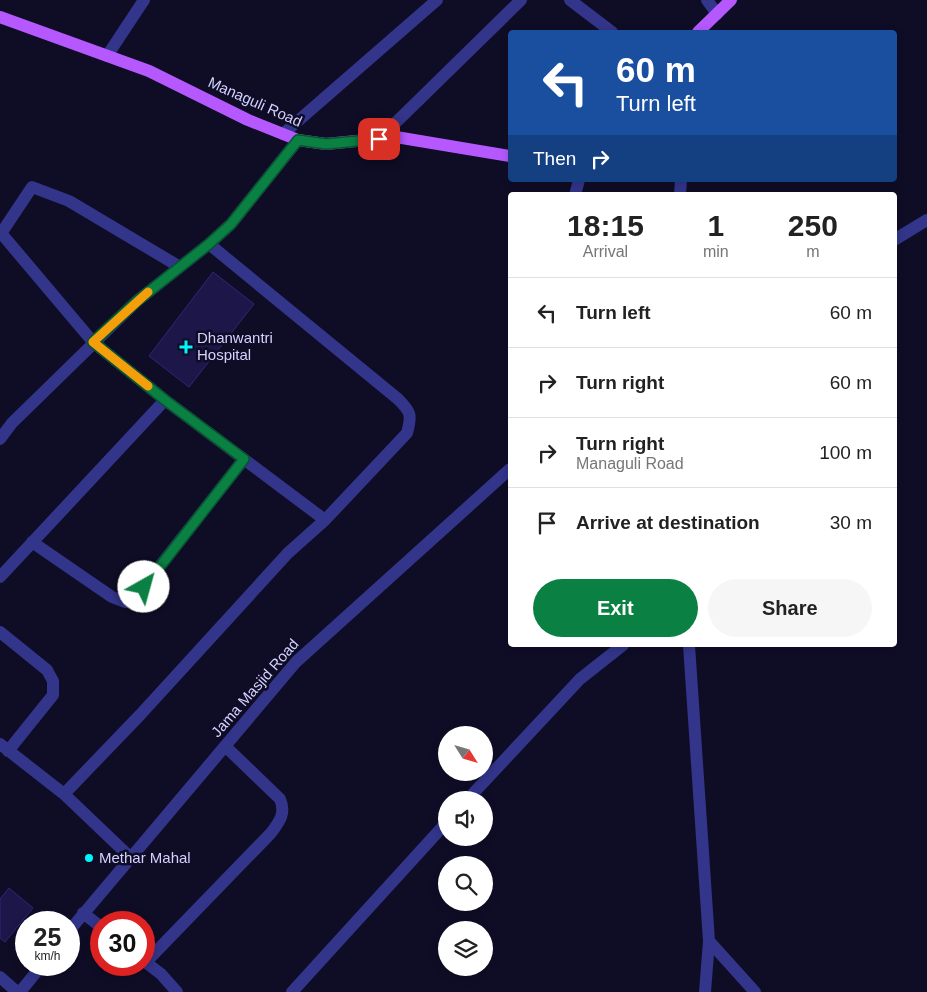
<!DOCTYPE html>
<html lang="en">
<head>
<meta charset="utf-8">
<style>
	body { margin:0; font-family:Helvetica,sans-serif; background:#f6f6f6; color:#222; height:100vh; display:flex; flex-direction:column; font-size:19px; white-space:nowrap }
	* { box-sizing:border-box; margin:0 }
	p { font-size:16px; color:#767676 }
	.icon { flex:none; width:28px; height:28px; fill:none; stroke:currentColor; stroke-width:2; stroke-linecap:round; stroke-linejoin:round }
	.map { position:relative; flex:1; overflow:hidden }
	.details { position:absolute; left:508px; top:192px; width:389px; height:455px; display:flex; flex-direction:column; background:#fff; border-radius:5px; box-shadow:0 2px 8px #0003 }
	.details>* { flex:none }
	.top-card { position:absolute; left:508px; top:30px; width:389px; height:152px; border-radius:5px; box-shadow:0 2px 8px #0003; background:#1a4fa0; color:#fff; overflow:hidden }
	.needle { width:32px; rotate:127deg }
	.controls { position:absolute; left:438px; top:726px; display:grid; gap:10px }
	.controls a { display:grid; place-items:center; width:55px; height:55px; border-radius:50%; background:#fff; box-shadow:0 2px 8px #0003; font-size:25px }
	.speed { position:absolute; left:15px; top:911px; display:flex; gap:10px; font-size:25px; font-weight:700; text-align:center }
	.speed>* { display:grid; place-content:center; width:65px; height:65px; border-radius:50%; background:#fff; box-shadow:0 2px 8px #0003; line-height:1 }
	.speed small { font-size:12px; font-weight:400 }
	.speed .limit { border:8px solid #d22; background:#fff; color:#111 }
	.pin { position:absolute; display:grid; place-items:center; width:42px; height:42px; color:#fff; margin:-21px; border-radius:10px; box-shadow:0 2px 8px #0006 }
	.me { position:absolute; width:55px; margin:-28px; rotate:38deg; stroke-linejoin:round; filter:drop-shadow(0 0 4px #0008) }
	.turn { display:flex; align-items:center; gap:18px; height:105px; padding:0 25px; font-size:22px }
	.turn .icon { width:65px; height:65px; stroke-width:2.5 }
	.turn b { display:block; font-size:35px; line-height:42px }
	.then { display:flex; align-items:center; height:48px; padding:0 25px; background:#0003; gap:10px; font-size:19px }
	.eta { display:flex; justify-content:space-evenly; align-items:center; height:85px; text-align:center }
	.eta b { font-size:30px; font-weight:600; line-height:35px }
	.primary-button { display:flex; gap:10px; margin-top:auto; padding:10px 25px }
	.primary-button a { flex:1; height:58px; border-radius:30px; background:#0b8043; color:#fff; font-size:20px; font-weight:600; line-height:58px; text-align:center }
	.primary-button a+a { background:#f6f6f6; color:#222 }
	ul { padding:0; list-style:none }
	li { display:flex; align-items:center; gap:15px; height:70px; padding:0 25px; border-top:1px solid #e0e0e0 }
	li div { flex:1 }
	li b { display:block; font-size:19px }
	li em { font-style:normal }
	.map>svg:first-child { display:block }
	.building { fill:#1d1649; stroke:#302678 }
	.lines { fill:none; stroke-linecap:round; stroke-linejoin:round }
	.minor { stroke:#32358a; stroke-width:12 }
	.major { stroke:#b559ff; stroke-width:12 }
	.route-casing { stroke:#07532c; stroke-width:12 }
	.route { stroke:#0b8043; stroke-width:9 }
	.slow { stroke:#f59e0b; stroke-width:9 }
	.poi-dot { fill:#00f6fd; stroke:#0f0c26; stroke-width:2 }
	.labels { text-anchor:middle; stroke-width:5; stroke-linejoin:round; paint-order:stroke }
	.street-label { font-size:15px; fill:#d3d2ff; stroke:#0f0c26 }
	.poi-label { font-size:15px; fill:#d3d2ff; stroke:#0f0c26; text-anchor:start }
</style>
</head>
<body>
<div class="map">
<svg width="927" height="992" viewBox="0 0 927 992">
	<rect width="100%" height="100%" fill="#0f0c26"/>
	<path class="building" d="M213,272L254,304L189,387L149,356Z
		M9,888L33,908L5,942L0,938V899Z"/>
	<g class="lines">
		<path class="minor" d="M570,0L612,32
			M707,0L717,14
			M107,56L144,0
			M283,134L437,0
			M379,139L521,0
			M575,195L579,180
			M680,195L681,180
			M1,233L93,342L165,400L325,520
			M0,235L32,187L69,201L180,267
			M894,240L927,220
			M0,439L12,423L137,301L209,244L231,224L298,140
			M32,542L112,597L125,602L134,599L244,459
			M0,577L165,400
			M0,632L47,670L53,681V695L8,751
			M689,645L709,941L755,992
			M0,744L64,794L130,857
			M64,794L140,715L288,553L325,520L407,433C412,415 411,412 398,399L209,244
			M467,800L580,679L623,645
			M83,913L101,927
			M69,931L296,662L510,469
			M144,961L161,974L177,992
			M146,962L271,833C280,821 286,813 280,799L225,746
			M0,977L17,992
			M20,992L42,965
			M292,992L446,823
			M705,992L709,941"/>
		<path class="major" d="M0,17L149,71L248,120L298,140L326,144L396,137L510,156
			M698,32L731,0"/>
	</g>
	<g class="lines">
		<g class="route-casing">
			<path id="route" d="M144,587L244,459L165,400L93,342L137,301L209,244L231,224L298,140L326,144L379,139"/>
		</g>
		<use href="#route" class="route"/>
		<path class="slow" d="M148,386L93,342L148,292"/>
	</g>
	<g class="poi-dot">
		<path d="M183.5 339.5h5v5h5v5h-5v5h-5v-5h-5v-5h5z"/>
		<circle cx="89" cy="858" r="5"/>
	</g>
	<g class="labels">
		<g class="street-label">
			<text transform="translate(255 102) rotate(24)" y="5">Managuli Road</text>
			<text transform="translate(255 688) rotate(-49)" y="5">Jama Masjid Road</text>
		</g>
		<g class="poi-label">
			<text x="197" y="343">Dhanwantri<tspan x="197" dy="17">Hospital</tspan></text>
			<text x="99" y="863">Methar Mahal</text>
		</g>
	</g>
</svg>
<div class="controls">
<a><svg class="needle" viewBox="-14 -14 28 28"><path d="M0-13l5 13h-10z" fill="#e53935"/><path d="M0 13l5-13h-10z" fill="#767676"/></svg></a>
<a><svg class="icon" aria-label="sound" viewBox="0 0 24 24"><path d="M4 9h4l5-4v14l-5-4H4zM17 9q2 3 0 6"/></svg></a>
<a><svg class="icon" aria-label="search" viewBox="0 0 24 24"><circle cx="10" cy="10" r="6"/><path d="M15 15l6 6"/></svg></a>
<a><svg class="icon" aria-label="layers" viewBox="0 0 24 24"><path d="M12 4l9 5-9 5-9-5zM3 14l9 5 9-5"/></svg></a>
</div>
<div class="speed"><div>25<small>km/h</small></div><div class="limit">30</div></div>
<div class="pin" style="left:379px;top:139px;background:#d93025"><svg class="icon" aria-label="arrive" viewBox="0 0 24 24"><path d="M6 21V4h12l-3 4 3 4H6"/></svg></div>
<svg class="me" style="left:144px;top:587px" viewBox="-20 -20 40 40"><circle r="19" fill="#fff"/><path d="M0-13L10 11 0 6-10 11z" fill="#0b8043"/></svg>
<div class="top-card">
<div class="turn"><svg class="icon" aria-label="left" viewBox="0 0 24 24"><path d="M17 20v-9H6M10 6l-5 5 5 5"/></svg><div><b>60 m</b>Turn left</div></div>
<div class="then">Then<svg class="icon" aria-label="right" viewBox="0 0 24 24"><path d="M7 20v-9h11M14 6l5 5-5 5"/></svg></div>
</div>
<section class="details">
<div class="eta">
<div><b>18:15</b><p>Arrival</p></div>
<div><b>1</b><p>min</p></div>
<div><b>250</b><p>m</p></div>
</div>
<ul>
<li><svg class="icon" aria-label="left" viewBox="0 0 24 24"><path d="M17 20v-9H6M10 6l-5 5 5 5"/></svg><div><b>Turn left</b></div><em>60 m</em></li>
<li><svg class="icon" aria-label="right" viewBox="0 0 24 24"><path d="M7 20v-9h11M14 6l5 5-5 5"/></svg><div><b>Turn right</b></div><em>60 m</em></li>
<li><svg class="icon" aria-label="right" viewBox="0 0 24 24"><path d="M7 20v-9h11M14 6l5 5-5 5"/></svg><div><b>Turn right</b><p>Managuli Road</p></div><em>100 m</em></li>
<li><svg class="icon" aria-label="arrive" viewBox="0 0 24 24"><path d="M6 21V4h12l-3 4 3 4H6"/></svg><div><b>Arrive at destination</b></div><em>30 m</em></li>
</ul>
<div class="primary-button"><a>Exit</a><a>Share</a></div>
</section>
</div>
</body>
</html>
